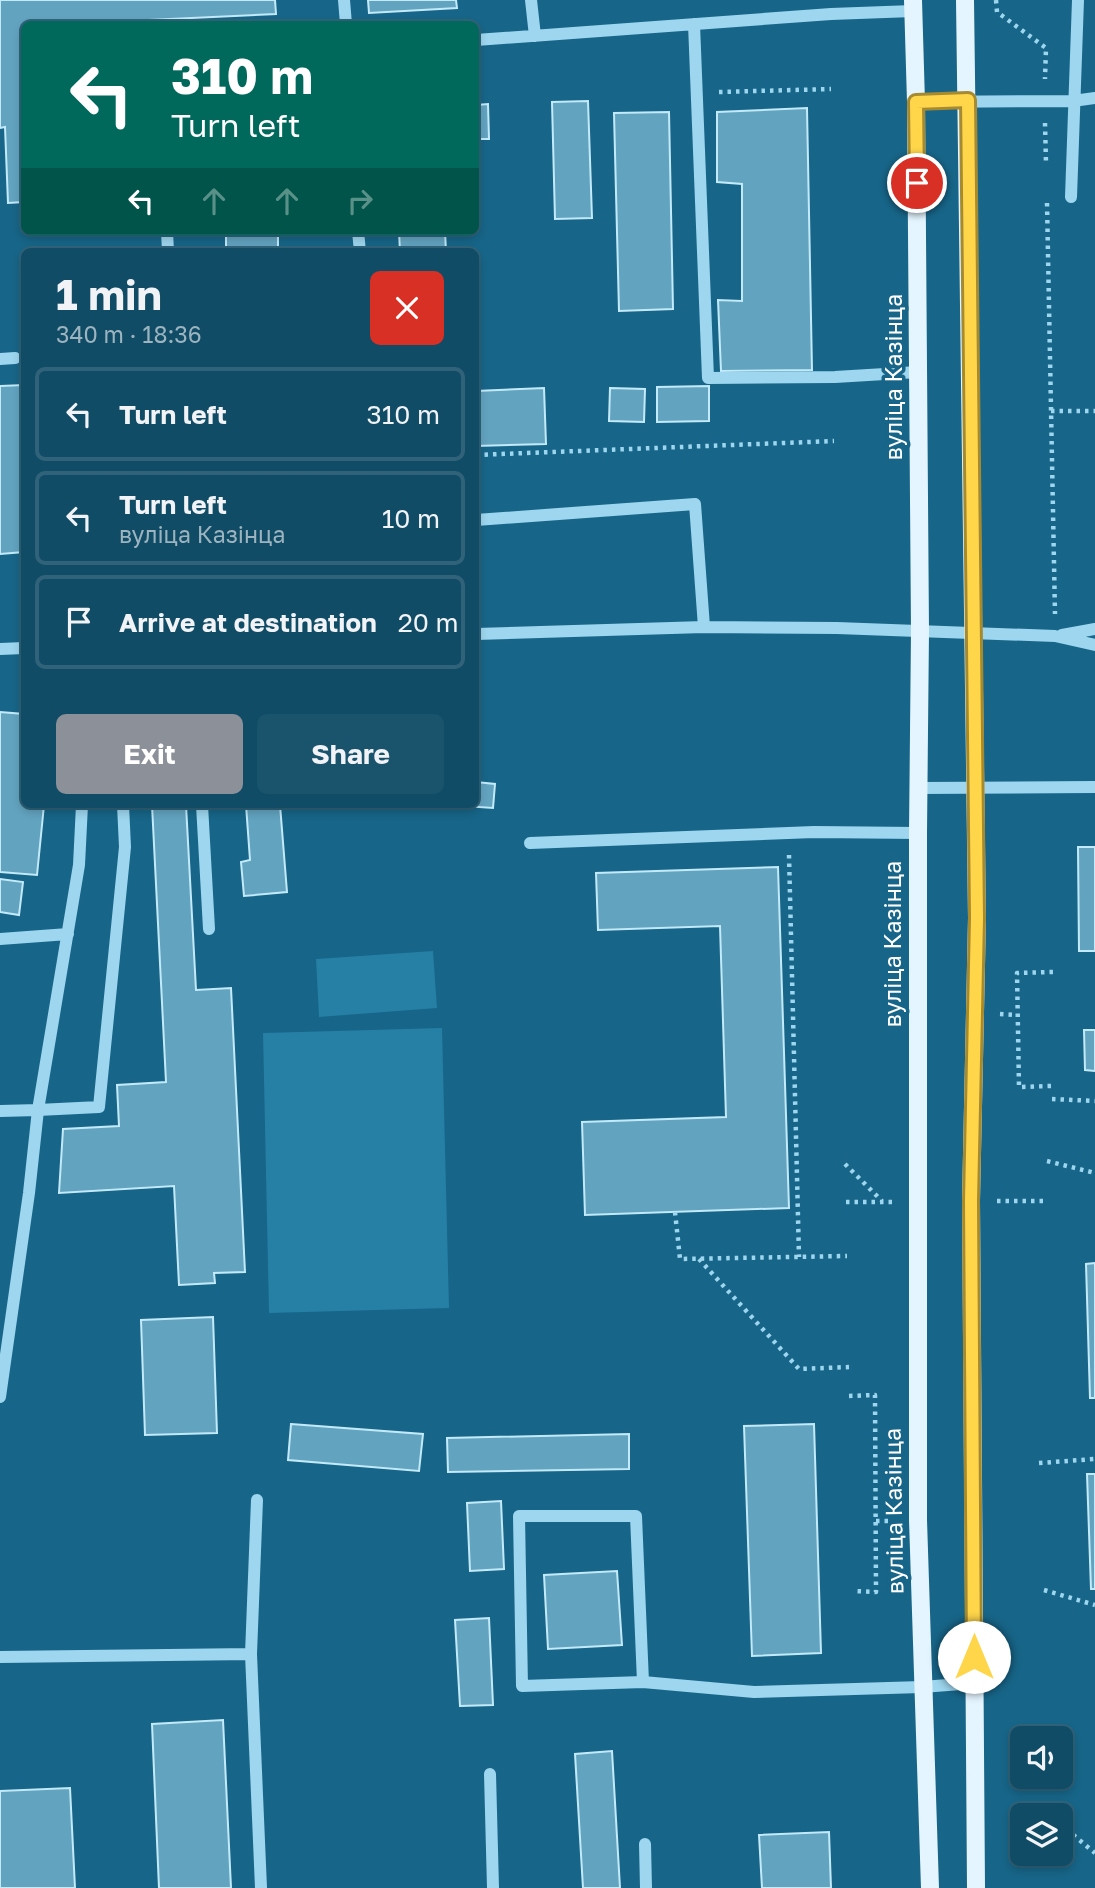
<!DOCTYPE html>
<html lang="en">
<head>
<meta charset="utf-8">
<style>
	body { margin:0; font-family:"Golos Text",sans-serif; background:#1a536c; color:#f1f3f6; height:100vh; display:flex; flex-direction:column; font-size:26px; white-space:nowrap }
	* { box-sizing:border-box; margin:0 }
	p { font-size:23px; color:#9cb4bf }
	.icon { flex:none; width:38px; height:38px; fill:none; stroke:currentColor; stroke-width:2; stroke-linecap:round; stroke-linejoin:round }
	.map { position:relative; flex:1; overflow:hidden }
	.sheet { position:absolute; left:21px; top:248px; width:458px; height:560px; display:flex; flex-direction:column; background:#114c66; border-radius:10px; box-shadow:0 4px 10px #0003,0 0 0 2px #30637a }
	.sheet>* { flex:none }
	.guide { position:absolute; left:21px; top:21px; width:458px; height:214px; border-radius:10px; box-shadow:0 4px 10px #0003,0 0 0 2px #30637a; background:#00695c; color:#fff; overflow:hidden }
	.buttons { position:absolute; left:1010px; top:1726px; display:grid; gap:14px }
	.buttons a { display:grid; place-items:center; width:63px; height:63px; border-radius:10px; background:#114c66; box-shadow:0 4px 10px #0003,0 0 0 2px #30637a; font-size:35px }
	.pin { position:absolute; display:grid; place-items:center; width:60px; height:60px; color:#fff; margin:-30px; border:4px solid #fff; border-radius:50%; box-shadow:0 2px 7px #0007 }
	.me { position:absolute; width:77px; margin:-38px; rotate:0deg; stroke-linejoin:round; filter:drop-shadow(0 0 5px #0008) }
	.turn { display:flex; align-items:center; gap:24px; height:147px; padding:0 35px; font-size:32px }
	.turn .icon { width:91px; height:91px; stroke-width:2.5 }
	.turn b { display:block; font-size:49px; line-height:60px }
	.lanes { display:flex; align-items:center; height:66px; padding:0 35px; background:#0003; justify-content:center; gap:35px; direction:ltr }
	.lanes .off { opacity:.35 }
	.round { display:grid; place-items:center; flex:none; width:74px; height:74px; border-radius:10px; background:#1a536c }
	.summary { display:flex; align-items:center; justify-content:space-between; height:119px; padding:0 35px }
	h1 { font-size:42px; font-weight:700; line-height:52px }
	.cta { display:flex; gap:14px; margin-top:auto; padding:14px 35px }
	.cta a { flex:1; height:80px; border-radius:10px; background:#8c9099; color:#fff; font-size:28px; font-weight:700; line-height:80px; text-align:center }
	.cta a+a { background:#1a536c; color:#f1f3f6 }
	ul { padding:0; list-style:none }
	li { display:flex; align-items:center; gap:21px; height:94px; margin:0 14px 10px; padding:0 21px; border:4px solid #30637a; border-radius:10px }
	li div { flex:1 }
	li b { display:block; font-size:26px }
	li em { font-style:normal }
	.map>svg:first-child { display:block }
	.green { fill:#267fa5 }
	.building { fill:#62a3bf; stroke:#c3eafa; stroke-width:2 }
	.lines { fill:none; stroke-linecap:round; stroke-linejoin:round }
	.path { stroke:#9dd6ee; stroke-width:4.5; stroke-dasharray:3.5 5; stroke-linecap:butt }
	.minor { stroke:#9dd6ee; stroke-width:12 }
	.major { stroke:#e4f5ff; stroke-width:18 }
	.route-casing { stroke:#a68a30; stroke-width:18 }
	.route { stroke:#ffd54a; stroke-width:12 }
	.labels { text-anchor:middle; stroke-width:7; stroke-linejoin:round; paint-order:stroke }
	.street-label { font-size:23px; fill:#fff; stroke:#176588 }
</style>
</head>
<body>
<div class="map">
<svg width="1095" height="1888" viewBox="0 0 1095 1888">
	<rect width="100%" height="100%" fill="#176588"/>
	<path class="green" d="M433,951L437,1008L319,1017L316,959Z
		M442,1028L449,1308L269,1313L263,1033Z"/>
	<path class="building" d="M0,0H275L276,14L106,22V24H24V202L8,203L5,127L0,128Z
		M368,0H456L457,8L369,13Z
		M588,101L592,218L555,219L552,102Z
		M488,104L489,139H476V105Z
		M807,108L812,370L721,371L718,300L742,301V184L717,182V112Z
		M669,112L673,309L619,311L614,113Z
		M226,231H278V252H226Z
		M399,231H445L446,252H400Z
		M24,385V552L0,554V386Z
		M709,386V421L657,422V387Z
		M544,388L546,444L476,446V391Z
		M610,388L645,389L644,422L609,421Z
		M0,712L24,714V805H44L37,875L0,872Z
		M476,782L495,784L493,808L464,806L476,805Z
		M152,805H186L196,990L231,988L245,1272L214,1273L215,1283L179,1285L174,1186L59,1193L63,1129L119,1126L117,1085L166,1082Z
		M246,805H280L287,892L244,896L241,862L250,860Z
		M1078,847H1095V951H1079Z
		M778,867L789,1208L585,1215L582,1122L726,1117L720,926L598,930L596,873Z
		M0,879L23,882L19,915L0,912Z
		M1084,1030H1095V1071L1085,1070Z
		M1095,1263V1398H1090L1086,1264Z
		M213,1317L217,1433L145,1435L141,1320Z
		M291,1424L423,1434L419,1471L288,1460Z
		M814,1424L821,1653L752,1656L744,1426Z
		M629,1434V1469L448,1472L447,1438Z
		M1087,1474H1095V1589H1091Z
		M501,1501L504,1569L470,1571L467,1503Z
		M617,1571L622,1645L548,1649L544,1575Z
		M489,1618L493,1705L460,1706L455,1620Z
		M223,1720L231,1888H159L152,1724Z
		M612,1751L620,1888H583L575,1754Z
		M70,1788L75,1888H0V1791Z
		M829,1832L831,1888H762L759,1835Z"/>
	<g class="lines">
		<path class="path" d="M996,0L997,12L1046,48L1045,79
			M719,92L831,89
			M1045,123L1046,163
			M1047,203L1055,614
			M1051,411H1095
			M476,455L834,441
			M24,565L23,567L24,598
			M789,855L799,1257
			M1000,1014L1017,1015
			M1051,1086L1019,1087L1017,973L1053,972
			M1052,1099L1095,1101
			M1047,1161L1095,1173
			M845,1164L882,1201
			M997,1201H1045
			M846,1202H893
			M675,1212L680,1259L847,1256
			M699,1259L799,1369L849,1367
			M849,1396L875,1395L876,1592L853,1591
			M1039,1463L1095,1459
			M876,1521H892
			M1044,1590L1095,1605
			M1060,1824L1095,1853"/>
		<path class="minor" d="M344,0L346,24
			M531,0L535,36
			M694,24L708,378L835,377L918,372
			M476,40L831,14L913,11
			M916,102L1073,101L1095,98
			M1071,197L1078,0
			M167,231L168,252
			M358,231L360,252
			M0,359L15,358
			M476,520L695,504L704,627
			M476,634L704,627L837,628L1055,636L1095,645
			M1062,635L1095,629
			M0,649L24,648
			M918,788L1095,787
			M202,805L209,929
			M530,843L814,832L918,833
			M0,939L68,934
			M0,1111L38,1110L79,865L82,805
			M0,1397L29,1193L38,1110L99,1107L125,847L123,805
			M257,1500L251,1654L261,1888
			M0,1657L251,1654
			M643,1682L636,1516H519L522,1686L643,1682L754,1692L922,1687L974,1683
			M490,1774L493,1888
			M645,1844L646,1888"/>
		<path class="major" d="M913,0L916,102L920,631L918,833V1520L930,1888
			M965,0L977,918L971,1201L976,1888"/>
	</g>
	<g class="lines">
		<g class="route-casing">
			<path id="route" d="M917,183L916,102L968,100L977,918L971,1201L974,1657"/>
		</g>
		<use href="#route" class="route"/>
	</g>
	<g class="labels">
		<g class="street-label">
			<text transform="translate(894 377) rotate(-90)" y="8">вуліца Казінца</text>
			<text transform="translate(893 944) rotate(-90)" y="8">вуліца Казінца</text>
			<text transform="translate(894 1511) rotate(-91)" y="8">вуліца Казінца</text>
		</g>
	</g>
</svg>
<div class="buttons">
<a><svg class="icon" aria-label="sound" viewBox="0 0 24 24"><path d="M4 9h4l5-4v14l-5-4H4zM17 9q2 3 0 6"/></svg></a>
<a><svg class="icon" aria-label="layers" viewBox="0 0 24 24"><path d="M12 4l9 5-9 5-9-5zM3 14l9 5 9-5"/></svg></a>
</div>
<div class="pin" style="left:917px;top:183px;background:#d93025"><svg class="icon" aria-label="arrive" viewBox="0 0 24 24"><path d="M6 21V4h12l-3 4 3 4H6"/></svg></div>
<svg class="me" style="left:974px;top:1657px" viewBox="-20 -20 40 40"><circle r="19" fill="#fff"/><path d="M0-13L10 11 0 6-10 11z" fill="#ffd54a"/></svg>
<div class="guide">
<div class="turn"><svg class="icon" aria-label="left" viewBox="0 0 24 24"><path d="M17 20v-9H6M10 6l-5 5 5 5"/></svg><div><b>310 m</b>Turn left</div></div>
<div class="lanes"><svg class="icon" aria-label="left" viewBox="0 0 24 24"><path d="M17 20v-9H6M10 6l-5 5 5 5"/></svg><svg class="icon off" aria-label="ahead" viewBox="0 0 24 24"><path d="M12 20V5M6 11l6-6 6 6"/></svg><svg class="icon off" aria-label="ahead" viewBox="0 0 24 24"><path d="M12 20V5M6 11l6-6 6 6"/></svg><svg class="icon off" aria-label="right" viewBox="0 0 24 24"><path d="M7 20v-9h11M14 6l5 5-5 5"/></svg></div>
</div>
<section class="sheet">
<div class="summary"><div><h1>1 min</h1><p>340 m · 18:36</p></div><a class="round" style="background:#d93025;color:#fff"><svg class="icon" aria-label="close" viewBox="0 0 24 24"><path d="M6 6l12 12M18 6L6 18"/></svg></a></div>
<ul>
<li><svg class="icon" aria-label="left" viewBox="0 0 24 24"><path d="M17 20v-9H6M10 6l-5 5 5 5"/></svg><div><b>Turn left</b></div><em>310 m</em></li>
<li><svg class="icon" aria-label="left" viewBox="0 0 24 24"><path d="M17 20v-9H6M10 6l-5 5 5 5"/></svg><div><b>Turn left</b><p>вуліца Казінца</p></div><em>10 m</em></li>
<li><svg class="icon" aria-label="arrive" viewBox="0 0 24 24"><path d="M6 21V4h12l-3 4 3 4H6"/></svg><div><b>Arrive at destination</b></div><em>20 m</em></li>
</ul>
<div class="cta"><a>Exit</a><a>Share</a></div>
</section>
</div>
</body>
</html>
